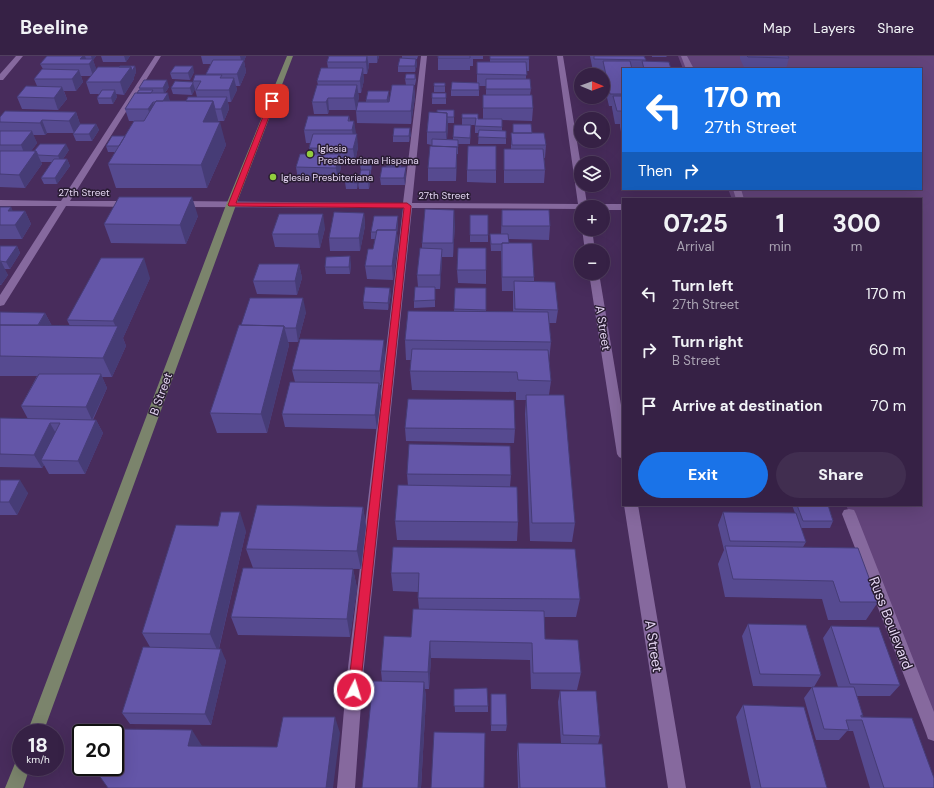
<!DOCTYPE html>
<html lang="en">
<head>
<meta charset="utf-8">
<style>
	body { margin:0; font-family:"DM Sans",sans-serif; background:#412e50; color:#f1f3f6; height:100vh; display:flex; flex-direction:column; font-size:15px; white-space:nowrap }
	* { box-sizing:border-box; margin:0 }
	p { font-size:13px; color:#aaa3b3 }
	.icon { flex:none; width:22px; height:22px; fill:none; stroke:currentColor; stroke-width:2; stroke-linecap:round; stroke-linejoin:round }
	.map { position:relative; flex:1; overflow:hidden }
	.details { position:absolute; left:622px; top:142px; width:300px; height:308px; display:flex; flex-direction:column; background:#362145; border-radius:0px; box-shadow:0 4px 16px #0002,0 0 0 1px #503e5e }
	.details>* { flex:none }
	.hud { position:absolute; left:622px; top:12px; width:300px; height:122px; border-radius:0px; box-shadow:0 4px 16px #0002,0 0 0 1px #503e5e; background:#1a73e8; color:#fff; overflow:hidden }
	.needle { width:26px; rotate:91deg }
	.controls { position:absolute; left:574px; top:12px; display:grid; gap:8px }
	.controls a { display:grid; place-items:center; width:36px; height:36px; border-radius:50%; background:#362145; box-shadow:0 4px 16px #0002,0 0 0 1px #503e5e; font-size:20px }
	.speed { position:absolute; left:12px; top:668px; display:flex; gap:8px; font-size:20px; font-weight:700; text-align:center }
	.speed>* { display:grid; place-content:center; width:52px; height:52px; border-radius:50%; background:#362145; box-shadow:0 4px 16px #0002,0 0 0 1px #503e5e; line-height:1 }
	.speed small { font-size:10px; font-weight:400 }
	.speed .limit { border:2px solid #111; border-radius:6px; background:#fff; color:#111 }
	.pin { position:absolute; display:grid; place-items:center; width:34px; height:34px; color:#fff; margin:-17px; border-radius:8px; box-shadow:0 2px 6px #0006 }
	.me { position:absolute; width:44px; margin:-22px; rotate:5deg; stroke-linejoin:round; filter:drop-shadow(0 0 3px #0008) }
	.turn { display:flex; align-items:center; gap:14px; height:84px; padding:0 16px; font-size:18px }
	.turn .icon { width:52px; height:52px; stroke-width:2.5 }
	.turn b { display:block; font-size:28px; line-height:34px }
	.then { display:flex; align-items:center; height:38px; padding:0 16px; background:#0003; gap:8px; font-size:15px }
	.eta { display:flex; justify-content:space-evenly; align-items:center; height:68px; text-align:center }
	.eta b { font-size:24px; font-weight:800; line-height:28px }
	.button { display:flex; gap:8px; margin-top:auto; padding:8px 16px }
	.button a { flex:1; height:46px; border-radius:24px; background:#1a73e8; color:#fff; font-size:16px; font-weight:800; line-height:46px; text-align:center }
	.button a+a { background:#412e50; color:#f1f3f6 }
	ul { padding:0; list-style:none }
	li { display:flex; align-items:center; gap:12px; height:56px; padding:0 16px }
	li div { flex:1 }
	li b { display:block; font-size:15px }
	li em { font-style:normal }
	header { display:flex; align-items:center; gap:24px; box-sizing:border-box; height:56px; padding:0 20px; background:#362145; border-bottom:1px solid #503e5e }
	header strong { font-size:19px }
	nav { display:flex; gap:22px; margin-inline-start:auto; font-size:14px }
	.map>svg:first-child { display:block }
	.green { fill:#63447b }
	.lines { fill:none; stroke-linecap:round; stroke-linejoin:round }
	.minor { fill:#86699e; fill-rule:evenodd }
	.major { fill:#7b846c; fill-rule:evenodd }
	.wall { fill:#564a90 }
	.shaded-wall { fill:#463c76 }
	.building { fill:#6456a8; stroke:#463c76 }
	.route { fill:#e11d48; stroke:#92132f }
	.poi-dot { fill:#92cd3e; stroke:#281c31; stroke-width:1.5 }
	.labels { text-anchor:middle; stroke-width:3; stroke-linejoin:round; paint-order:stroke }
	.far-poi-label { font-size:10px; fill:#e4d5f2; stroke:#281c31; text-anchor:start }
	.far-street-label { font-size:10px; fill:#e4d5f2; stroke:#281c31 }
	.street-label { font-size:12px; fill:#e4d5f2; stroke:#281c31 }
	.near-street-label { font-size:14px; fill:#e4d5f2; stroke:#281c31 }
</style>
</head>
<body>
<header>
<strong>Beeline</strong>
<nav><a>Map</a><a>Layers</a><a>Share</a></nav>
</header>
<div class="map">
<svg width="934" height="732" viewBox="0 0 934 732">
	<rect width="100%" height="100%" fill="#482c5c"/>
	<path class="green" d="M678,0H934V664L846,449H921V143H732L728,133H921V13H683Z"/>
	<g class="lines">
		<path class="minor" d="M16,0H23L3,24H0V18Z
			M155,0H161L70,145H131L136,148L131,151L66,150L4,249L0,250V239L57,150H0V144L61,145Z
			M421,0H427L412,147L578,148L557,0H563L581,110V129H584L587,148H623V154H603V151H581V153L412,152L363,620L355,732H337L347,620L403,152L179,151L174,148L179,145L403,147Z
			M681,0H687L694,13H686Z
			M733,133H741L744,143H736Z
			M582,173H592L595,195H585Z
			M589,217H599L623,361V403L619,401L617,398Z
			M624,449H638L686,732H668Z
			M849,453L854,454L856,458L934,656V685L928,683L926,677L842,458L844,454Z"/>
		<path class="major" d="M287,0H293L236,149L43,677H27L226,149Z
			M21,703V711H30L23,732H5L16,705Z"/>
	</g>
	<path class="wall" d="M47,0H96L93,4L96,13L135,10L136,16L134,21V23L124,39L116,38L117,41L113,48H99L97,42L99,38H90L86,26L91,20H81L83,26L76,35H64L67,43L58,54L22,53L17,41L37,30L34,23L43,13L40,8Z
		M101,0H130L126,6H103Z
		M201,0H246L244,5L246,16L240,30H236L237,34L231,46H228L229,53L224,65H218L226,89L207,132H116L108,108L115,96H108L106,90L125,80L134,65H129L125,53L140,34L139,32L169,31L165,37L170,45H186L197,41L195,33L192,39L173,38L171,32L193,26V25L206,19V18L211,8H203Z
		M329,0H379L377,7H369V10L367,18H363L364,24L361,37H358L359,41L356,54H329L328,58H314L312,46L318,29L317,25L328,12L327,6Z
		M402,0H418L417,3H416L417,9L415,16H398V10L402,2Z
		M438,0H483V3H473V10H470V14H438Z
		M490,0L529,3V15H526V23L531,33L530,39L533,52L532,65L502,64V74L506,82V88H478L479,77H475V69H462V58L478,63H483V39H486V30H479V40H451V34L477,27V6H490Z
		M590,0H644L646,4L645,5L671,13H623V99L621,89L622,81L620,71V68H615L612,52V50H609L603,25V19H602V15H593Z
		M652,0H667L666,1H652Z
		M740,0H788L789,2L786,13H745L740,3Z
		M194,16L190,24L172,23L170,17Z
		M415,18L416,24L415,29H414L415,41L411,68L357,67L356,55L366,46V44L389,42V46L406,29L405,23Z
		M434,27H445V36H434Z
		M432,37H446V48H432Z
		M76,56L80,68H96L99,74L92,85H76L73,78L74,77H47L45,79H33L37,87L31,95L69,94L63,103H67L70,110L57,128H44L41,122L52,106H41L42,108L25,132L0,131V61Z
		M429,56L454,61V67H448L447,83L453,84V81L471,69L470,88H458V98H457L456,125H428V112L432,89L427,88V76Z
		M349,60L350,65H354L355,78L358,91L355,106L340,105L341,111L338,125L298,124L296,111L310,98L309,92L310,87H306L304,74Z
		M513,68L532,77L546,89L545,102H544L545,114L544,127H504V93H511V77H513Z
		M411,78L409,86H393V80Z
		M361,103L372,110L371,115V120L369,133H359L358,128L357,133H346L345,126H358L361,114L360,109Z
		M387,103L401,109V111L406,118L405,129H381L380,122L386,111Z
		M467,114H496V127L467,126Z
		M628,133H669V135L628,134Z
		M0,151H11L12,155H25L31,168L22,183H0Z
		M502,154L550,170L549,184L509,183V187L534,221V226L558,254L556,267H549L551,286L549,305L551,325L549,339L575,467L572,486L530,485L525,358L526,344H516V336L412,334L410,315L411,304H406L405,284L454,255L455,232H486V256H513V235H502L501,195H491L490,178H501Z
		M364,157L365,170L360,195H330L329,182Z
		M470,159H488V186H470Z
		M198,160L186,188L111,187L104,168Z
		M398,167L397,177L398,188L393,224L367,223L365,210L373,193L375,183H371V176Z
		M455,167L453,201H442L440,233H435V251L414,252V245L418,231L417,219L422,192V187Z
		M325,172L320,192L275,191L272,178Z
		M0,190H17L20,197L10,213H4L8,219L1,229H0Z
		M486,192V228L458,227L457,214Z
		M351,207L350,218H326L325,211Z
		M299,208L302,222L297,239L257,238L253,225Z
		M150,222L123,282L126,290L112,321H102L107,332L93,364H96L103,377L85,418H49L44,409L42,412L0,411V362L28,363L21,350L37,320H0V256L45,257L52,270H70L67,264Z
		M391,238L388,254L364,253L363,246Z
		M306,256L298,286H288L289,289L267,377H217L210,357L241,269Z
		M385,298L381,329H380L381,340L377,373L285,371L282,358L295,326L292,314Z
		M405,372L515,373L514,387L406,385Z
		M407,418L511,419L510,431L518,466L517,485L397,484L395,465L408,430Z
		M0,424L28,437L17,459H0Z
		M792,449H828L833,465L830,472H801L806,486L803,491L878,546L866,564H828L822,543L725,541L718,508L724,494L718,469L723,456L795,457Z
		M363,451L366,470L361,513L253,512L246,493Z
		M246,475L219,593L226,605L211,669L130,668L122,657L150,591L142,577Z
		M393,491L580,543L576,561H544L545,583L581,617L577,634L531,633L530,604L431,602L429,633H425L426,642L421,732H362L382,625L381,615L411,581L419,553L418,542L419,536L393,535L391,517Z
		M353,513L357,532L350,581L238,579L231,561Z
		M748,568L821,619L814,631H838L823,582L831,570L900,629L890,640H857L863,660L862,661L934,732H870L853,675H847L839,684H816L804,642L812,631L753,630L742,580Z
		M454,633L488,650V656H455Z
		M560,635L600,680L598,688L606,732H518L517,697L518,687H561L558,646Z
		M491,638L507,669L506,675H491Z
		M743,649L827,732H751L736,661Z"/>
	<path class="shaded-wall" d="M83,0H85L88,8L80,3Z
		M91,0H96L93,4L97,15L93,20L89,8L92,4Z
		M124,0H130L126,6Z
		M240,0H246L244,5L246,16L240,30L237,18L242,8Z
		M367,0L369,10L367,18L366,6Z
		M377,0H379L377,7Z
		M416,3L417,9L415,16V10Z
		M135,10L136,16L134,21V23L124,39L120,26L131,11Z
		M193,10L194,16L190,24L188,17Z
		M363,12L364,24L361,37L360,25Z
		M79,14L83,26L76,35L72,23Z
		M234,22L237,34L231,46L229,34Z
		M167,24L169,31L164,38L163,32Z
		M193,27L195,33L192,39L190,32Z
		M357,29L359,41L356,54L354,42Z
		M414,29L415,41L411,68V55Z
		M62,31L67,43L58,54L54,42Z
		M115,34L117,41L113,48L111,42Z
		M389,35V42L388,50L387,44Z
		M168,37L171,50L162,46Z
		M227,41L229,53L224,65L221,53Z
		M328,42L329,54L328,58L326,46Z
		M213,45L219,68L203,66Z
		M153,46L156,58L152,65L148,53Z
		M76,56L80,68L74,77L69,65Z
		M447,57L448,69L446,89V76Z
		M42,64L47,77L45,79L40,67Z
		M354,65L356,77L354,87L352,74Z
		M220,66L226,89L207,132L201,109Z
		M96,68L99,74L92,85L89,78Z
		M410,72L411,78L409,86V80Z
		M32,75L37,87L26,102L21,89Z
		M357,78L358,91L355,106L353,93Z
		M66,88L69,94L61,106L58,100Z
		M457,91V103L456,125V112Z
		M36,95L42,108L25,132L19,119Z
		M339,98L341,111L338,125L336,112Z
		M67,103L70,110L57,128L55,122Z
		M372,103V110L371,115V109Z
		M406,111V118L405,129L404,122Z
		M370,114L371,120L369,133L368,126Z
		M358,121L359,127L357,133V127Z
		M192,141L198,160L186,188L180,169Z
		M11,151L17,164L8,155Z
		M454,154L455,167L453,201V187Z
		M25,155L31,168L22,183L15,169Z
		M364,157L365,170L360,195L359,182Z
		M323,158L325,172L320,192L318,178Z
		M398,160V167L397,177L398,188L393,224L392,210Z
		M17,190L20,197L10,213L6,206Z
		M442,193V206L440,233V219Z
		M350,200L351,207L350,218L349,211Z
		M144,202L150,222L123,282L126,290L112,321L103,302L117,273L113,265Z
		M1,205L8,219L1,229L0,228V206Z
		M299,208L302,222L297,239L295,225Z
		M390,232L391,238L388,254V247Z
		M303,242L306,256L298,286L296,272Z
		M45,257L52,270L37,272Z
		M284,270L289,289L267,377L261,358Z
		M384,284L385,298L381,329L380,315Z
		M101,318L107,332L92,364L86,351Z
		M379,327L381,340L377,373L375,359Z
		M96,364L103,377L85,418L78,405Z
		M50,367L58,381L41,404L44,409L42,412L34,399Z
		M20,424L28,437L17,459L9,446Z
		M363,451L366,470L361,513L357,495Z
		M240,456L246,475L218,596L210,578Z
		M353,513L357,532L350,581L347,563Z
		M430,585L431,602L429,633L428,616Z
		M221,593L226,605L211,669L205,658Z
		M424,626L426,642L421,732H418Z
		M335,661L340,677L333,732H326Z
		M192,674L202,690L198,705L188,690Z"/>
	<path class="building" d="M47,0H83L80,3H93L89,8H40Z
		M329,0H367L366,6H327Z
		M438,0H470V2H438Z
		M490,0H529V3H490Z
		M594,0H644L646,4L594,3Z
		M747,0H788L789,2L748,1Z
		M400,2L416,3L415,10H398Z
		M213,4H244L237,18H206Z
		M603,5H630L632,13H623V38H610Z
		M642,5L669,6L671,13H644Z
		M477,6H526L527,19L477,18Z
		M120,10H135L132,15L131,11H119Z
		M175,10H193L188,17H170Z
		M98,11H131L120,26H86Z
		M321,12H363L360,25H317Z
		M42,13L79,14L72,23H34Z
		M406,18H415V23H405Z
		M195,19H222L220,22H234L229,34H196L201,25H193Z
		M486,23H530L531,33H486Z
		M144,24H167L163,32H139Z
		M175,25L193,26V27L190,32H171Z
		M452,26L479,27V34H451Z
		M434,27H445V30H434Z
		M317,29H357L354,42H328L326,46H312Z
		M392,29H414L411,55H356L358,46H389Z
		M26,30L62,31L54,42L17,41Z
		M102,34H115L111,42H97Z
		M139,34H153L151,37H137Z
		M368,35H389L387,44H366Z
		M135,37H168L163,45H156L155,46H153L148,53H125Z
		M432,37H446V42H432Z
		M483,39H532L533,52H483Z
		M613,40H623V55H617Z
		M188,41H227L221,53H215L213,45H186Z
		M156,45H213L203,66H220L201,109L108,108L134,65H144Z
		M437,54H454V61H447V57L437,56Z
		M5,55L76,56L69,65L42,64L40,67L0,66V61Z
		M429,56L447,57L446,76H427Z
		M462,58H478V63H502V71L475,70L476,62H462Z
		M308,60H349L348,65H354L352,74H304Z
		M80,68H96L89,78H73Z
		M513,68H531L532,77H513Z
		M454,69H471L470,82L453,81Z
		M394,72H410L409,80H393Z
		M479,74L506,75V82L478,81Z
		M0,75H32L21,89H0Z
		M511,77H544L546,89H512Z
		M313,78H357L353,93L309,92Z
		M112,80H125L119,90H106Z
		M432,83L458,84V91L432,90Z
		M40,88H66L58,100L38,99L36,95H34Z
		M430,90L457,91L456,112H428Z
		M468,90H496V114H467Z
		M504,93H543L545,114H504Z
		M0,95H36L19,119L0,118Z
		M300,98H339L336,112L296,111Z
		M54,103H67L55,122H41Z
		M361,103H372L371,109H360Z
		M387,103H401L400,110H386Z
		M382,111H406L404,122H380Z
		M361,114H370L368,126H358Z
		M347,120L358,121L357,127L345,126Z
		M119,141H192L180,169L104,168Z
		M0,151H11L8,155H25L15,169H0Z
		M425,153L454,154L453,187H422Z
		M502,154H549L550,170H502Z
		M334,156L364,157L359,182H329Z
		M279,158H323L318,178H272Z
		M470,159H488V179H470Z
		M374,160H398L396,174H377L376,176H371Z
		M377,174H397L392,210H365L368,193H373Z
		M490,178H508L509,187H502V188H491Z
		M502,187H532L534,221H502Z
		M0,190H17L6,206L0,205Z
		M420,192L442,193L440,219H417Z
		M458,192H486V214H457Z
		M350,200L349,211H325L326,201Z
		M101,202H144L113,265L67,264Z
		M259,208H299L295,225H253Z
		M514,225L555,226L558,254L515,253Z
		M365,231L390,232L388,247L363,246Z
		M415,231H435V244L414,245Z
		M455,232H486V254L454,253Z
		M250,242H303L296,272H285L284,270L241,269Z
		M408,255L548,256L551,286L405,284Z
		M0,256L45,257L38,269H0Z
		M0,269L118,270L103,302L0,300Z
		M239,269L284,270L261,358L210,357Z
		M300,283L384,284L380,315L292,314Z
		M412,293L548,294L551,325L518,324L517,316L410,315Z
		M39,318H101L86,351L21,350Z
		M290,326L379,327L375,359L282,358Z
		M526,339H564L575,467H532Z
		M408,343L514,344L515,373L405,372Z
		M0,362L96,364L78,405L41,404L60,367H50L34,399L0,398Z
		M409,388L510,390L511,419L407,418Z
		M0,424H20L9,446H0Z
		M398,429L517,431L518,466L395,465Z
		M257,449L363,451L357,495L246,493Z
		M797,449H828L833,465H803Z
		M221,456H240L210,578L142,577L176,469L218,470Z
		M723,456L796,457L806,486L730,485Z
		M725,490L858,492L878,546H840L833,525L733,523Z
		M393,491L575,493L580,543L418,542L419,517H391Z
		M243,512L353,513L347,563L231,561Z
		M413,553L544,555L545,583L578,584L581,617H533L532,587L430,585L428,616L381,615L384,580L411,581Z
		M748,568L806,569L821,619L760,618Z
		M831,570L879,571L900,629L850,628Z
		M143,591L221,593L205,658L122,657Z
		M373,625L424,626L418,732H362Z
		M812,631H854L863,660L861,659V661L912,662L934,722V732H884L862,664H846L849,674L824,673Z
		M487,632L488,650H454V633Z
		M560,635H596L600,680L563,679Z
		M491,638H506L507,669H491Z
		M743,649L804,651L827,732H761Z
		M283,661H335L326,732H108L93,711H115V682L118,673L192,674L188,690L277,691Z
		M434,676L485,677L484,732H431Z
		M518,687L602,688L606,732H520Z"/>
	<path class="route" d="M270,43L275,45L236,147H407L411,150L360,634L358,638L354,639L349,638L348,634L404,152L229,150L228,149Z"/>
	<g class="poi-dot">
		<circle cx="310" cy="98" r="4"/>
		<circle cx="273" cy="121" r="4"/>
	</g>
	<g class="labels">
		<g class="far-poi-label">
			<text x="318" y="96">Iglesia<tspan x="318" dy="12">Presbiteriana Hispana</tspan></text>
			<text x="281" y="125">Iglesia Presbiteriana</text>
		</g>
		<g class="far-street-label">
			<text x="84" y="140">27th Street</text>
			<text x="444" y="143">27th Street</text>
		</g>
		<g class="street-label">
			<text transform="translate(603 272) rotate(81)" y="4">A Street</text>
			<text transform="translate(161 338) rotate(-70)" y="4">B Street</text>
		</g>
		<g class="near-street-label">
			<text transform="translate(891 567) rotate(69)" y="5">Russ Boulevard</text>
			<text transform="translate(654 590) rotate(81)" y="5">A Street</text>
		</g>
	</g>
</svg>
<div class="controls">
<a><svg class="needle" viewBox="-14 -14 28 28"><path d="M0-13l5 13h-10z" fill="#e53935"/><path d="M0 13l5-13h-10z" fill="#aaa3b3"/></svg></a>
<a><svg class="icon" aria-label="search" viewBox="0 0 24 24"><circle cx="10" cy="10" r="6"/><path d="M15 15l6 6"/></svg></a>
<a><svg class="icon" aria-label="layers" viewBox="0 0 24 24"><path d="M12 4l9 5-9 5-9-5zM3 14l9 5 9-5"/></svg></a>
<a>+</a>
<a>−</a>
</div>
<div class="speed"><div>18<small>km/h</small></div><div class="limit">20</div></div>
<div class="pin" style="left:272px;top:45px;background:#d93025"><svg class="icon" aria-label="arrive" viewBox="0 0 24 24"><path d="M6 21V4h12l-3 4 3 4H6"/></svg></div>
<svg class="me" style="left:354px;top:634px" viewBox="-20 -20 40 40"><circle r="17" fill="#e11d48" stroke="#fff" stroke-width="3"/><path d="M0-11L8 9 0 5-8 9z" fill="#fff"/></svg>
<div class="hud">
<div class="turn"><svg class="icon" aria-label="left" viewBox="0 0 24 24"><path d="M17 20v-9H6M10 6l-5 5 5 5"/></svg><div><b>170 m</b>27th Street</div></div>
<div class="then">Then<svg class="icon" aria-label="right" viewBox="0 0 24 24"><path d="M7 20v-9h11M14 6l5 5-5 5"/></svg></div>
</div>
<section class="details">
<div class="eta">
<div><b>07:25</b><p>Arrival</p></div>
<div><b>1</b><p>min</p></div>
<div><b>300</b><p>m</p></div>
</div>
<ul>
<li><svg class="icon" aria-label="left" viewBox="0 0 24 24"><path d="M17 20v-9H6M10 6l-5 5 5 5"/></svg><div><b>Turn left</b><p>27th Street</p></div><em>170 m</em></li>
<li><svg class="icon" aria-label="right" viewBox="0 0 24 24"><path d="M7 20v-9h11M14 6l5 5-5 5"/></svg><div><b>Turn right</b><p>B Street</p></div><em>60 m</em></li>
<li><svg class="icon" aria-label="arrive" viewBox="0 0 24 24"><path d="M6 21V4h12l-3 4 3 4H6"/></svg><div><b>Arrive at destination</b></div><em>70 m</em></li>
</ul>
<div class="button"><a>Exit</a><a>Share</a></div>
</section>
</div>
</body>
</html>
